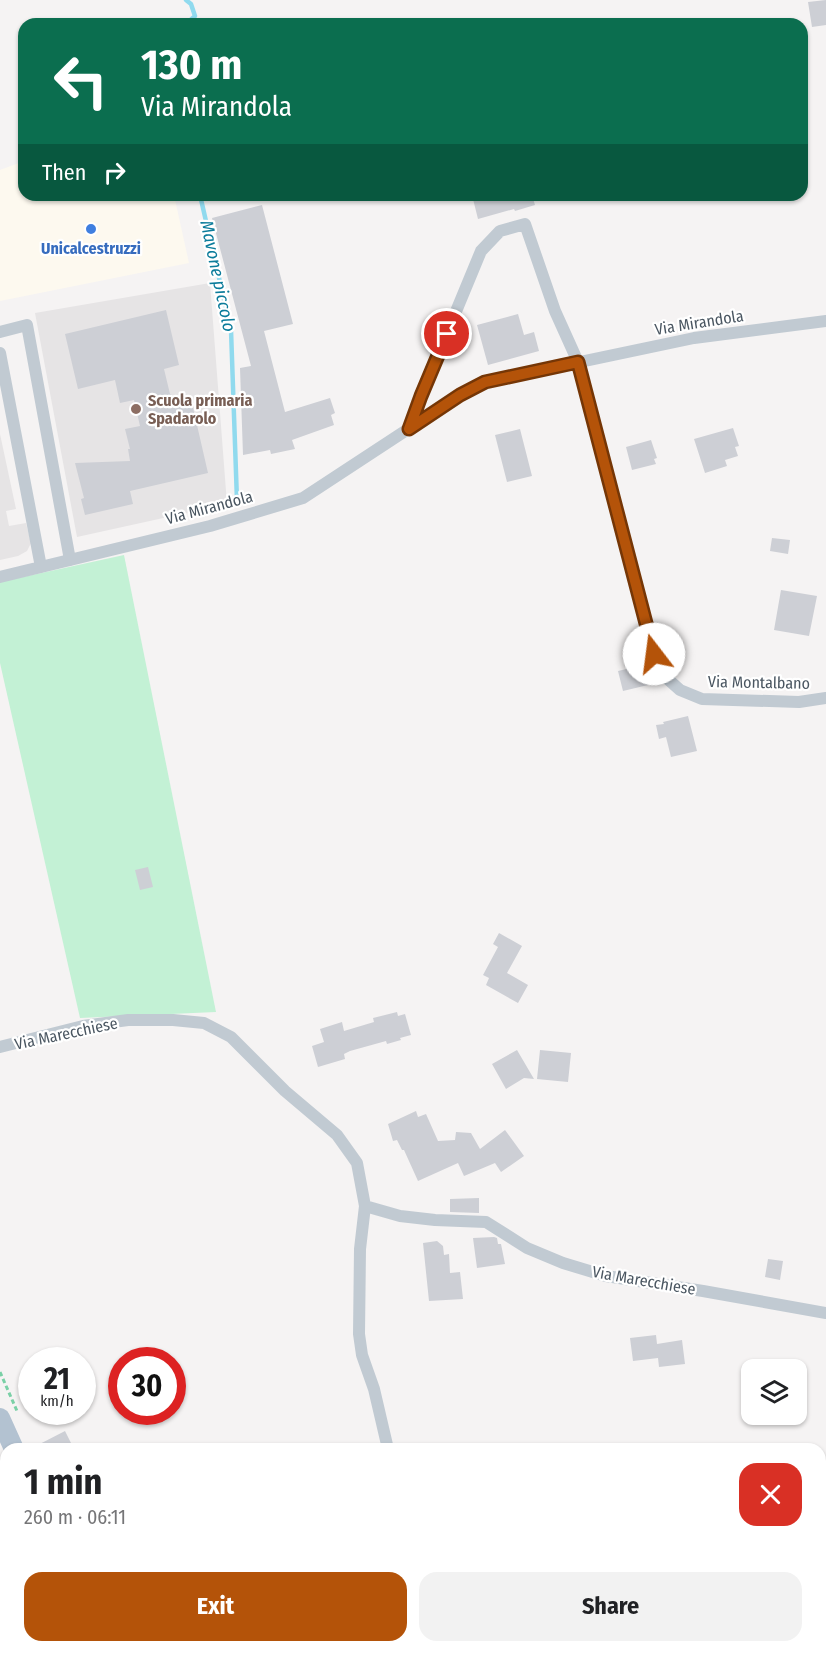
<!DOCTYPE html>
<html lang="en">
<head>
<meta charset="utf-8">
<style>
	body { margin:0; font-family:"Fira Sans Condensed",sans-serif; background:#f2f2f2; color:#202124; height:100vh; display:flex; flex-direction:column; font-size:22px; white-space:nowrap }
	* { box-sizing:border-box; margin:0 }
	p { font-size:20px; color:#757577 }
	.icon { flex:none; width:33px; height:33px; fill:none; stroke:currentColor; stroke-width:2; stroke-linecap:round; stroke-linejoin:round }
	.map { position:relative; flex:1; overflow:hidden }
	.side { position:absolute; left:0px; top:1443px; width:826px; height:210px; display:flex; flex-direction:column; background:#fff; border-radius:18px 18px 0 0; box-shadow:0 2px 4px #0004 }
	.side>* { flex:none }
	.top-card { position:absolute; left:18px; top:18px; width:790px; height:183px; border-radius:18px; box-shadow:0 2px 4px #0004; background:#0b6e4f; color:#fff; overflow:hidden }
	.buttons { position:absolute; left:741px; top:1359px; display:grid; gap:12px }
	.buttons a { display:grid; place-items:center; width:66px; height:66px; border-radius:12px; background:#fff; box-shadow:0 2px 4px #0004; font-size:30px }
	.speed { position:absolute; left:18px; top:1347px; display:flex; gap:12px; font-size:30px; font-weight:700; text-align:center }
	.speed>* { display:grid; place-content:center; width:78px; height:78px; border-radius:50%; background:#fff; box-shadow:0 2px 4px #0004; line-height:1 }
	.speed small { font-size:15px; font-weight:400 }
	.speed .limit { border:9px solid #d22; background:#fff; color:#111 }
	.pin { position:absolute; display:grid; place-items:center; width:51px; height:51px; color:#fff; margin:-26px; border:3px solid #fff; border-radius:50%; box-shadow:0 2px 6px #0007 }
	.me { position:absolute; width:66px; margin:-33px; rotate:345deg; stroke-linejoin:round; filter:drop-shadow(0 0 4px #0008) }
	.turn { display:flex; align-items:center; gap:21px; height:126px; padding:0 24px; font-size:27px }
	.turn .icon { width:78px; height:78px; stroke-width:2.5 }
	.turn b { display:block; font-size:42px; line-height:51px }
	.then { display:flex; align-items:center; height:57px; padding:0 24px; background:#0003; gap:12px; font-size:22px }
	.round { display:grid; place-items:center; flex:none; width:63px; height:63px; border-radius:18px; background:#f2f2f2 }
	.headline { display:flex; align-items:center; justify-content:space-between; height:102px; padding:0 24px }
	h1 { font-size:36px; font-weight:700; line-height:45px }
	.primary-button { display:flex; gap:12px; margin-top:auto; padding:12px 24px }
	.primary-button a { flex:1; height:69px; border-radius:18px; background:#b45309; color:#fff; font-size:24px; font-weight:700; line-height:69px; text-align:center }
	.primary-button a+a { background:#f2f2f2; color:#202124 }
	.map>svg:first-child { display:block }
	.commercial { fill:#fdf9ef }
	.education { fill:#e6e4e5 }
	.green { fill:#c3f1d5 }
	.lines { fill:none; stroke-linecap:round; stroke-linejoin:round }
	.stream { stroke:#90daee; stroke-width:4.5 }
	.building { fill:#cdcfd5 }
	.path { stroke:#7ad0a6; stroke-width:3; stroke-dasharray:4.5 3; stroke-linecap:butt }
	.minor { stroke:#c1cad2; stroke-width:12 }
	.primary { stroke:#b3c2d1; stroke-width:20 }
	.route-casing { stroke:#753606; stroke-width:15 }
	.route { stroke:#b45309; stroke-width:10 }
	.shop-dot { fill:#3f7fe0; stroke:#fff; stroke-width:2 }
	.education-dot { fill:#8d6e63; stroke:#fff; stroke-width:2 }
	.labels { text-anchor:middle; stroke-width:4.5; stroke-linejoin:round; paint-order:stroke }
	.shop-label { font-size:16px; font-weight:bold; fill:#366cbe; stroke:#fff }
	.street-label { font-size:16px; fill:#4a5661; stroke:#fff }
	.education-label { font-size:16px; font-weight:bold; fill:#785e54; stroke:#fff; text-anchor:start }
	.water-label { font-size:18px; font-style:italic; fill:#0c7c9b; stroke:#fff }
</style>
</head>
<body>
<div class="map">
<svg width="826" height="1653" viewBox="0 0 826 1653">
	<rect width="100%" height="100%" fill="#f5f3f3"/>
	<path class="commercial" d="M24,161V195H174L189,263L0,301V170Z"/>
	<path class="education" d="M210,283L227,504L77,537L35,313Z
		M0,434L16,509L6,511L9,526L26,523L31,543L27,551L18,556L0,560Z"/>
	<path class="green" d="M124,555L216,1012L80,1018L0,663V582Z"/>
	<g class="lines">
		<path class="stream" d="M186,0L191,4L195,16L186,24
			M200,195L231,330L237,501"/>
	</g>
	<path class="building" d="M826,0V25L812,27L808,2Z
		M472,195H532L535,205L515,211L514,209L478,219Z
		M262,205L293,324L264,331L285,412L330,398L335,413L331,415L334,425L292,440L295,449L271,454L270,450L243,455L240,368L251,366L212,218Z
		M166,310L179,365L164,369L170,394H171L173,403L191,399L208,473L130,491L133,504L85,515L81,499L84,498L75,463L130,461L128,449H130L125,429L140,426L134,400L120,403L115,380L78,389L65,334Z
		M518,314L524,335L534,332L539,351L488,365L477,325Z
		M733,428L739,446L735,447L738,456L725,460L727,466L705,473L694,439Z
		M520,429L532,476L507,482L495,435Z
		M651,440L657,458L654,459L656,464L632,470L626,447Z
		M772,538L790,540L788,554L770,551Z
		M781,590L817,596L809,636L774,630Z
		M643,665L648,685L623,691L618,671Z
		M688,716L697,751L671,757L666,737L659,739L656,725L664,724L663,722Z
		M148,867L153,887L140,890L135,870Z
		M499,933L522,946L507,973L528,985L518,1003L486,985L489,978L483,975L498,947L493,944Z
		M397,1012L398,1016L405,1014L411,1035L400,1038L401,1040L387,1044L386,1041L350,1051L344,1054L345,1059L318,1067L312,1046L324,1042L320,1029L342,1022L344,1031L374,1022L373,1018Z
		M517,1050L534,1079L524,1078L506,1089L492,1064Z
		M540,1050L571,1053L568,1082L537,1079Z
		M416,1111L418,1117L426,1114L438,1141L455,1140L456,1132L471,1133L480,1149L505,1130L524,1156L501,1172L495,1163L464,1176L458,1163L418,1181L404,1150H402L397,1140L393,1141L388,1124Z
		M479,1198V1213L450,1212V1199Z
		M494,1237L497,1238L498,1244H501L505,1264L477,1268L473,1238Z
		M437,1241L443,1246L444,1255L449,1254L450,1273L460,1272L463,1299L429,1301L423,1243Z
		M768,1259L783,1261L780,1280L765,1277Z
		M656,1335L657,1344L682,1340L685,1364L659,1367L658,1358L633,1361L630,1338Z
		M65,1431L74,1449H30Z"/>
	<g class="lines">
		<path class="path" d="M0,1372L17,1411
			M133,1647L136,1653"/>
		<path class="minor" d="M0,332L27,325L70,560
			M0,353L41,567
			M409,429L421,396L481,251L500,231L525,224L555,311L578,362L654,654L661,673L680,690L702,699L799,702L826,698
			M0,577L210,526L303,498L460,395L485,382L694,338L826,321
			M0,1047L83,1026L128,1020H173L204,1023L231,1037L285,1091L337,1135L357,1163L365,1206L360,1249L359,1334L362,1355L374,1389L388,1449
			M365,1206L400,1216L435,1220L486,1222L527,1248L563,1263L606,1276L703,1291L826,1313
			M477,1647V1653"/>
		<path class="primary" d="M0,1418L14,1449
			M109,1647L112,1653"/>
	</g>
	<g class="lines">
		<g class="route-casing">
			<path id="route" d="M447,334L421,396L409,429L460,395L485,382L578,362L654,654"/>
		</g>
		<use href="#route" class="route"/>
	</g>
	<circle class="shop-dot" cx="91" cy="229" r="6"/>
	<circle class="education-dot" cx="136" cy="409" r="6"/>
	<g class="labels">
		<g class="shop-label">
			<text x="91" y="254">Unicalcestruzzi</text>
		</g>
		<g class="street-label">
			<text transform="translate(699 322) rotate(-9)" y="6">Via Mirandola</text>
			<text transform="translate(209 507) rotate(-15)" y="6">Via Mirandola</text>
			<text transform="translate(759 682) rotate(1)" y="6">Via Montalbano</text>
			<text transform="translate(66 1033) rotate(-12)" y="6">Via Marecchiese</text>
			<text transform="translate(644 1280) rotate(10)" y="6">Via Marecchiese</text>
		</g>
		<g class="education-label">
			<text x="148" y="406">Scuola primaria<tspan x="148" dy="18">Spadarolo</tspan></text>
		</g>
		<g class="water-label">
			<text transform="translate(218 276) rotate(78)" y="6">Mavone piccolo</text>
		</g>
	</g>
</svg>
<div class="buttons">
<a><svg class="icon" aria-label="layers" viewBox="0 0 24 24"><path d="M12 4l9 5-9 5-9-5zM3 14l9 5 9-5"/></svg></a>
</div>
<div class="speed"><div>21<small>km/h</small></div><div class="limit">30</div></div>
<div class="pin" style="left:447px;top:334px;background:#d93025"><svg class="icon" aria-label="arrive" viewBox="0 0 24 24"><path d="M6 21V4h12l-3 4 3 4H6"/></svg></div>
<svg class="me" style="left:654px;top:654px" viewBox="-20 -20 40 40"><circle r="19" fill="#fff"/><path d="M0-13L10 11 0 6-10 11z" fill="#b45309"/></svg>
<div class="top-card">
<div class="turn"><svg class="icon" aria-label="left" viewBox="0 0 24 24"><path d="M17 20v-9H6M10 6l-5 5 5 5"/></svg><div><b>130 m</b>Via Mirandola</div></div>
<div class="then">Then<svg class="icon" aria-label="right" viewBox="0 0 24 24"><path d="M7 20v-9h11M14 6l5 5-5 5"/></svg></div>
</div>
<section class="side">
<div class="headline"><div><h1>1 min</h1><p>260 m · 06:11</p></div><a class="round" style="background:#d93025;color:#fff"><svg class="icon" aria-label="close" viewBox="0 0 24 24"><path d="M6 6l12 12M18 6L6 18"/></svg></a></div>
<div class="primary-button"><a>Exit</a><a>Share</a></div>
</section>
</div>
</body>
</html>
